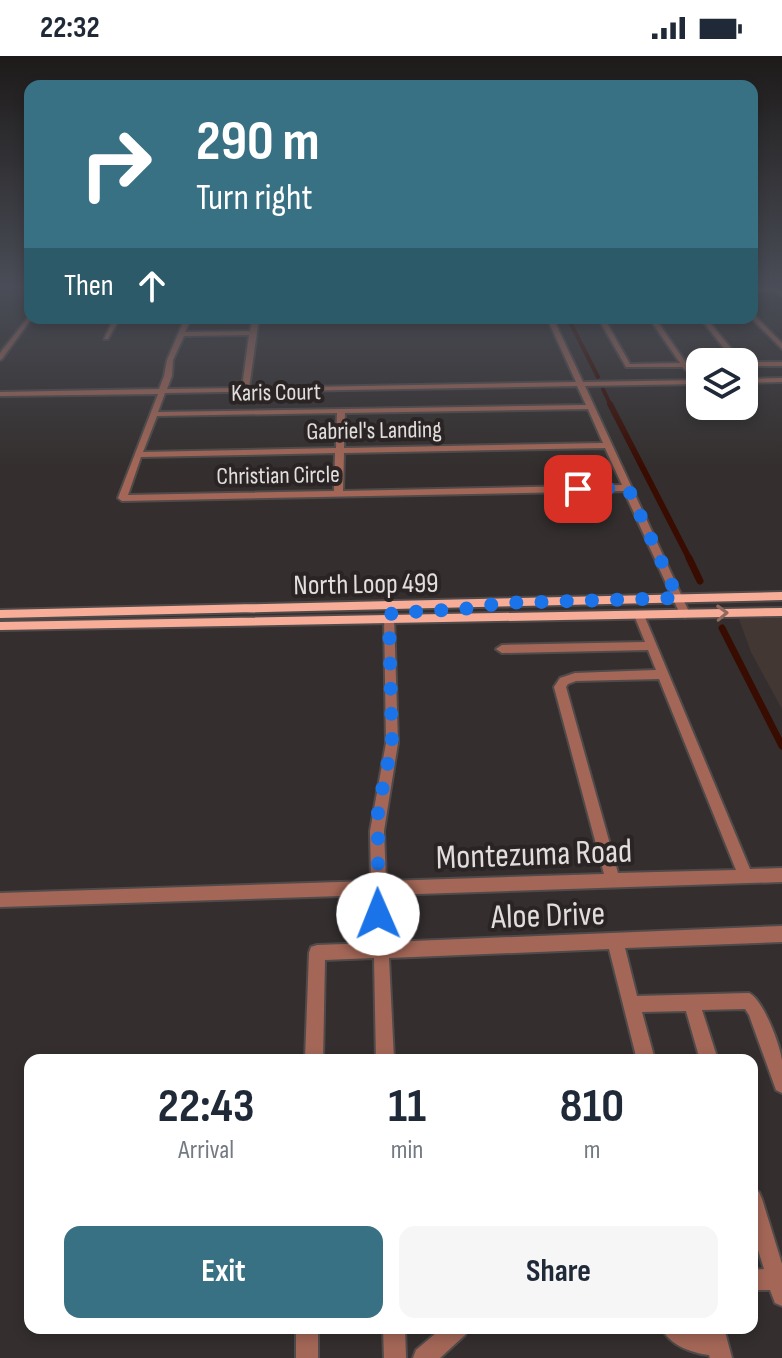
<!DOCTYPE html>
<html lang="en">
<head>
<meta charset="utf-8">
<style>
	body { margin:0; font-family:"Sofia Sans Condensed",sans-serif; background:#f6f6f7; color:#1f2937; height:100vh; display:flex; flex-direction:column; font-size:30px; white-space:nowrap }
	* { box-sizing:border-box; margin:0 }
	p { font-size:26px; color:#747a83 }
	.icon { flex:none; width:44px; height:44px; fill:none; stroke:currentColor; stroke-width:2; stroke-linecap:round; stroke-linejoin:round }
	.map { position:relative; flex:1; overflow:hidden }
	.details { position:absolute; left:24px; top:998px; width:734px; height:280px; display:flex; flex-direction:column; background:#fff; border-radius:16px; box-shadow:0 4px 12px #0003 }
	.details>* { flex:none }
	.hud { position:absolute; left:24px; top:24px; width:734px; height:244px; border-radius:16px; box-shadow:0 4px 12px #0003; background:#397184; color:#fff; overflow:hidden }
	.controls { position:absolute; left:686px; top:292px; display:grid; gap:16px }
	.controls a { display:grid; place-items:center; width:72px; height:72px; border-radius:16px; background:#fff; box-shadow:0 4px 12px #0003; font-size:40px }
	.pin { position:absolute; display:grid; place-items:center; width:68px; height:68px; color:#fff; margin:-34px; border-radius:16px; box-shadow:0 4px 12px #0006 }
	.me { position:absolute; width:88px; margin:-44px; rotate:359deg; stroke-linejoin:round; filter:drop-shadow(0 0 6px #0008) }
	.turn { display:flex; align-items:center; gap:28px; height:168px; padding:0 40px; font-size:36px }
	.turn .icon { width:104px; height:104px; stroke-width:2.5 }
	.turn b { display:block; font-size:56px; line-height:68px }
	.then { display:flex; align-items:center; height:76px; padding:0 40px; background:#0003; gap:16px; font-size:30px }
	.eta { display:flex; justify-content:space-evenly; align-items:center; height:136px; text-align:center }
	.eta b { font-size:48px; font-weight:700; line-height:56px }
	.primary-button { display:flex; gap:16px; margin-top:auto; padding:16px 40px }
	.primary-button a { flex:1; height:92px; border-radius:16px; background:#397184; color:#fff; font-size:32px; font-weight:700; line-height:92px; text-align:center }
	.primary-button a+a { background:#f6f6f7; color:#1f2937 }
	.status { display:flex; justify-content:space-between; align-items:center; height:56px; padding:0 40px; background:#fff; direction:ltr }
	.status svg { height:22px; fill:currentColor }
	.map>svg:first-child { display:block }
	.built { fill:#433734 }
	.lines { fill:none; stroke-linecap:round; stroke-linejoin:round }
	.canal-far2 { stroke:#390c02; stroke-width:4 }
	.canal-far1 { stroke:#390c02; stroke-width:6 }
	.canal { stroke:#390c02; stroke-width:7 }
	.minor-casing { stroke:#504b4a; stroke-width:4 }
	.major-casing { stroke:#504b4a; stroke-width:4 }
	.minor { fill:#a46757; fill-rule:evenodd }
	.major { fill:#f8ad99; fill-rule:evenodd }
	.oneway { stroke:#91695e }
	.route { stroke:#1a73e8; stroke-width:14; stroke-dasharray:0 25.2 }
	.labels { text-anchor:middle; stroke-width:8; stroke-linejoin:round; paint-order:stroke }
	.far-street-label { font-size:24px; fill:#e2dede; stroke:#2a2524 }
	.street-label { font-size:28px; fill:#e2dede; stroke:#2a2524 }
	.near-street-label { font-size:34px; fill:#e2dede; stroke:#2a2524 }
</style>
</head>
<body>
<div class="status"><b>22:32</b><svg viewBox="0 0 49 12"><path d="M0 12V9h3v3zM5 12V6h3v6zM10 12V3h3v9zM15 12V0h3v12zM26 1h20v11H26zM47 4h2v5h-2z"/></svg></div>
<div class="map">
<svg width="782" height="1302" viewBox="0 0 782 1302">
	<rect width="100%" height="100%" fill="#342f2e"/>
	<path class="built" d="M782,562V653L751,596L739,563Z"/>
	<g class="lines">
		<path class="canal-far2" d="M568,262L598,321
			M603,333L611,350"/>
		<path class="canal-far1" d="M610,348L690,504"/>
		<path class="canal" d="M689,502L700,525
			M722,572L782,690"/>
		<g class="minor-casing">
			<path id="minor" d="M752,232H779L782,235V240L775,235L752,236Z
				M752,257L782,287V293L751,262Z
				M30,259V262H32L2,303L0,304V297Z
				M114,262H120L108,283H104Z
				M185,262H191L185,276L250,275L253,262H259L249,332L576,326L547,262H553L583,326L700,324V328L585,330L690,558L685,562L680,558L624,435L122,445L118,442L158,338L0,340V336L159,333L164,320L167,304ZM249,279L242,332L167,333L172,320L173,304L184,280ZM577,330L586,349L158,356L165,337ZM588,353L603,387L344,392L345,357ZM337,357L336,392L143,396L157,360ZM605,392L622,429L343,435L344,397ZM335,397L334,435L128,439L141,401Z
				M598,262H604L630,308L680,307L649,262H655L686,307H700V311H689L691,313L687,315L682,311H626Z
				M700,262H706L742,306H735Z
				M744,306H782V310H744Z
				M782,322V326L744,327V323Z
				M639,555L644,559L750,813L782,812V826L387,839L389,886L782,870V886L625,892L637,940L749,937C763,943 780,989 782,1004C782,1015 782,1026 782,1037L776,1034L749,959L745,953L702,954L718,1004H700L686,955L642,956L655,1004H637L609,893L389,902L394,1004H376L374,902L325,904L323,1004H305L309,897L311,891L317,889L373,887L372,839L0,851V837L371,825L370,775L386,687L384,561L389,557L394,561L398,687L384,775L386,825L604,818L554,631L560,622L575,617L656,614L648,594L502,597L496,593L502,589L645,586L634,559ZM659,623L736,814L618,817L566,631L568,628L576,625Z
				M752,1133L759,1136L762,1143L782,1208V1250L775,1247L770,1234H752V1214L764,1213L752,1175Z
				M296,1272H318V1302H296Z
				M383,1272H405L406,1302H384Z
				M442,1272H469L465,1279L440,1302H413L416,1294Z
				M662,1272H692L704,1277L702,1272H724L732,1302H710L709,1299C692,1297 669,1289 662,1272Z"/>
		</g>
		<g class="major-casing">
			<path id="major" d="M782,536V544L0,562V554Z
				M782,552V560L0,574V566Z"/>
		</g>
		<use href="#minor" class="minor"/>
		<use href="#major" class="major"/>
	</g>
	<defs><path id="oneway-chevron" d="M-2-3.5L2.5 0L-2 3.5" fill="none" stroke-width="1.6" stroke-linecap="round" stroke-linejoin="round" transform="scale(2)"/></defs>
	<use class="oneway" href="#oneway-chevron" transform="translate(722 557) rotate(-2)"/>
	<linearGradient id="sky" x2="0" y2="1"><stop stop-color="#1d1a19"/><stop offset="0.56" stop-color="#4a4d57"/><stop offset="1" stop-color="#4a4d57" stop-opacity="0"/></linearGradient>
	<rect width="782" height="411" fill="url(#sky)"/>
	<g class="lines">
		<path class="route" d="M378,858V754L392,687L389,561L392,557L464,553L502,547L678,542L628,432L578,433"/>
	</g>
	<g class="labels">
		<g class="far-street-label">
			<text transform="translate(276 336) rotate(-1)" y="8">Karis Court</text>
			<text transform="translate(374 374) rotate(-1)" y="8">Gabriel's Landing</text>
			<text transform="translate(278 419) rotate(-1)" y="8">Christian Circle</text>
		</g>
		<g class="street-label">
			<text transform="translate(366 527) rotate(-1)" y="10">North Loop 499</text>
		</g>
		<g class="near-street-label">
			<text transform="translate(534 797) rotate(-2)" y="12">Montezuma Road</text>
			<text transform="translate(548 858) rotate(-2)" y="12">Aloe Drive</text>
		</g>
	</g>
</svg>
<div class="controls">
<a><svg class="icon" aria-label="layers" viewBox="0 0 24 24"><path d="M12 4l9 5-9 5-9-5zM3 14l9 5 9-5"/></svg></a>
</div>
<div class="pin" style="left:578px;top:433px;background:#d93025"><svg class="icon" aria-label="arrive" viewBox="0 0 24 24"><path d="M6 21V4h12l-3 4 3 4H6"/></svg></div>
<svg class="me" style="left:378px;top:858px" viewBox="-20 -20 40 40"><circle r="19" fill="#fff"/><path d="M0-13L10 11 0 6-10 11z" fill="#1a73e8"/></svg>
<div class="hud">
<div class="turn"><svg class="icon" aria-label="right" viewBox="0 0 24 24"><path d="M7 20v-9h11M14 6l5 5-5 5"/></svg><div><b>290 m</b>Turn right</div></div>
<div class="then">Then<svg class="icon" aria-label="ahead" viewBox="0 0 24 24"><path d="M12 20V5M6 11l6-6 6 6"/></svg></div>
</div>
<section class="details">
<div class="eta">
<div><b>22:43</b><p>Arrival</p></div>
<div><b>11</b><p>min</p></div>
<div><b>810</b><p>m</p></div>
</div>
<div class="primary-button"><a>Exit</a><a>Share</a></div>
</section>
</div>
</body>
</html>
